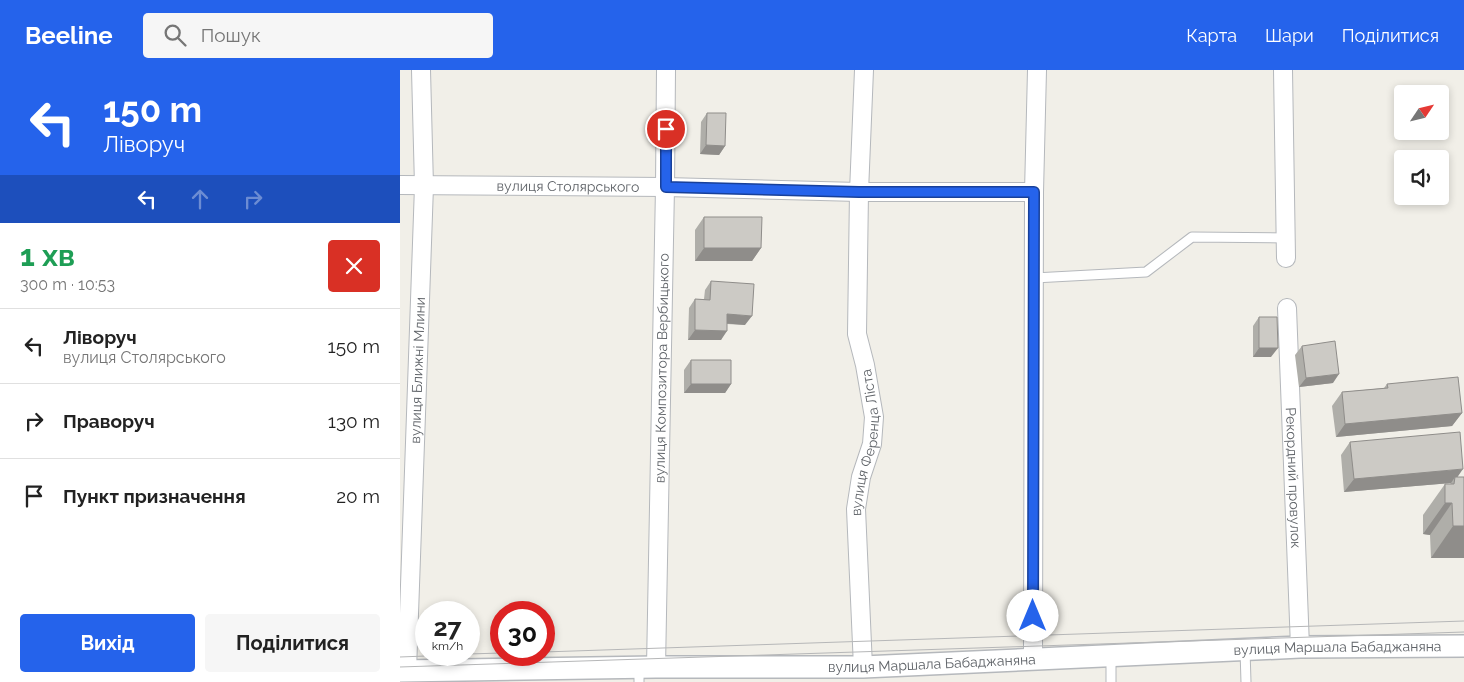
<!DOCTYPE html>
<html lang="uk">
<head>
<meta charset="utf-8">
<style>
	body { margin:0; font-family:Raleway,sans-serif; background:#f6f6f6; color:#222; height:100vh; display:flex; flex-direction:column; font-size:19px; white-space:nowrap }
	* { box-sizing:border-box; margin:0 }
	p { font-size:16px; color:#767676 }
	.icon { flex:none; width:28px; height:28px; fill:none; stroke:currentColor; stroke-width:2; stroke-linecap:round; stroke-linejoin:round }
	.map { position:relative; flex:1; overflow:hidden }
	.panel { display:flex; flex-direction:column; background:#fff; width:400px }
	.panel>* { flex:none }
	.guide { background:#2563eb; color:#fff; overflow:hidden }
	.needle { width:32px; rotate:55deg }
	.tools { position:absolute; left:994px; top:15px; display:grid; gap:10px }
	.tools a { display:grid; place-items:center; width:55px; height:55px; border-radius:5px; background:#fff; box-shadow:0 2px 8px #0003; font-size:25px }
	.speed { position:absolute; left:15px; top:531px; display:flex; gap:10px; font-size:25px; font-weight:700; text-align:center }
	.speed>* { display:grid; place-content:center; width:65px; height:65px; border-radius:50%; background:#fff; box-shadow:0 2px 8px #0003; line-height:1 }
	.speed small { font-size:12px; font-weight:400 }
	.speed .limit { border:8px solid #d22; background:#fff; color:#111 }
	.pin { position:absolute; display:grid; place-items:center; width:42px; height:42px; color:#fff; margin:-21px; border:2px solid #fff; border-radius:50%; box-shadow:0 1px 5px #0007 }
	.me { position:absolute; width:55px; margin:-28px; rotate:0deg; stroke-linejoin:round; filter:drop-shadow(0 0 4px #0008) }
	.turn { display:flex; align-items:center; gap:18px; height:105px; padding:0 20px; font-size:22px }
	.turn .icon { width:65px; height:65px; stroke-width:2.5 }
	.turn b { display:block; font-size:35px; line-height:42px }
	.lanes { display:flex; align-items:center; height:48px; padding:0 20px; background:#0003; justify-content:center; gap:25px; direction:ltr }
	.lanes .off { opacity:.35 }
	.round { display:grid; place-items:center; flex:none; width:52px; height:52px; border-radius:5px; background:#f6f6f6 }
	.overview { display:flex; align-items:center; justify-content:space-between; height:85px; padding:0 20px }
	h1 { font-size:30px; font-weight:700; line-height:38px; color:#1e9e55 }
	.primary-button { display:flex; gap:10px; margin-top:auto; padding:10px 20px }
	.primary-button a { flex:1; height:58px; border-radius:5px; background:#2563eb; color:#fff; font-size:20px; font-weight:700; line-height:58px; text-align:center }
	.primary-button a+a { background:#f6f6f6; color:#222 }
	ul { padding:0; list-style:none }
	li { display:flex; align-items:center; gap:15px; height:75px; padding:0 20px; border-top:1px solid #e0e0e0 }
	li div { flex:1 }
	li b { display:block; font-size:19px }
	li em { font-style:normal }
	header { display:flex; align-items:center; gap:30px; box-sizing:border-box; height:70px; padding:0 25px; background:#2563eb; color:#fff }
	header strong { font-size:24px }
	nav { display:flex; gap:28px; margin-inline-start:auto; font-size:18px }
	.search { width:350px; height:45px; background:#f6f6f6; display:flex; align-items:center; gap:12px; box-sizing:border-box; padding:0 18px; border-radius:5px; color:#767676; font-size:19px }
	main { display:flex; flex:1; min-height:0 }
	.map>svg:first-child { display:block }
	.lines { fill:none; stroke-linecap:round; stroke-linejoin:round }
	.service-casing { stroke:#b5b8bc; stroke-width:11 }
	.minor-casing { stroke:#b5b8bc; stroke-width:20 }
	.tertiary-casing { stroke:#b5b8bc; stroke-width:24 }
	.service { stroke:#fff; stroke-width:9 }
	.minor { stroke:#fff; stroke-width:18 }
	.tertiary { stroke:#fff; stroke-width:21 }
	.tram { stroke:#b6b7b8; stroke-width:1 }
	.wall { fill:#afaea9 }
	.shaded-wall { fill:#8f8d8a }
	.building { fill:#cccac5; stroke:#8f8d8a }
	.route-casing { stroke:#184099; stroke-width:12 }
	.route { stroke:#2563eb; stroke-width:9 }
	.labels { text-anchor:middle; stroke-width:4; stroke-linejoin:round; paint-order:stroke }
	.street-label { font-size:14px; fill:#5f6368; stroke:#fff }
</style>
</head>
<body>
<header>
<strong>Beeline</strong>
<div class="search"><svg class="icon" aria-label="search" viewBox="0 0 24 24"><circle cx="10" cy="10" r="6"/><path d="M15 15l6 6"/></svg>Пошук</div>
<nav><a>Карта</a><a>Шари</a><a>Поділитися</a></nav>
</header>
<main>
<section class="panel">
<div class="guide">
<div class="turn"><svg class="icon" aria-label="left" viewBox="0 0 24 24"><path d="M17 20v-9H6M10 6l-5 5 5 5"/></svg><div><b>150 m</b>Ліворуч</div></div>
<div class="lanes"><svg class="icon" aria-label="left" viewBox="0 0 24 24"><path d="M17 20v-9H6M10 6l-5 5 5 5"/></svg><svg class="icon off" aria-label="ahead" viewBox="0 0 24 24"><path d="M12 20V5M6 11l6-6 6 6"/></svg><svg class="icon off" aria-label="right" viewBox="0 0 24 24"><path d="M7 20v-9h11M14 6l5 5-5 5"/></svg></div>
</div>
<div class="overview"><div><h1>1 хв</h1><p>300 m · 10:53</p></div><a class="round" style="background:#d93025;color:#fff"><svg class="icon" aria-label="close" viewBox="0 0 24 24"><path d="M6 6l12 12M18 6L6 18"/></svg></a></div>
<ul>
<li><svg class="icon" aria-label="left" viewBox="0 0 24 24"><path d="M17 20v-9H6M10 6l-5 5 5 5"/></svg><div><b>Ліворуч</b><p>вулиця Столярського</p></div><em>150 m</em></li>
<li><svg class="icon" aria-label="right" viewBox="0 0 24 24"><path d="M7 20v-9h11M14 6l5 5-5 5"/></svg><div><b>Праворуч</b></div><em>130 m</em></li>
<li><svg class="icon" aria-label="arrive" viewBox="0 0 24 24"><path d="M6 21V4h12l-3 4 3 4H6"/></svg><div><b>Пункт призначення</b></div><em>20 m</em></li>
</ul>
<div class="primary-button"><a>Вихід</a><a>Поділитися</a></div>
</section>
<div class="map">
<svg width="1064" height="612" viewBox="0 0 1064 612">
	<rect width="100%" height="100%" fill="#f1efe8"/>
	<g class="lines">
		<g class="service-casing">
			<path id="service" d="M634,208L746,202L792,167L886,168
				M845,580L846,612
				M711,585V612
				M239,612V598"/>
		</g>
		<g class="minor-casing">
			<g id="minor">
				<path d="M883,0L886,188"/>
				<path id="s1" d="M0,115L265,117L459,122H634"/>
				<path id="s2" d="M887,238L900,577"/>
				<path d="M633,589L634,122L637,0"/>
				<path id="s3" d="M256,597L265,117L266,0"/>
				<path id="s4" d="M463,597L456,439L461,407L472,374L474,347L465,295L457,264L459,122L464,0"/>
				<path id="s5" d="M7,601L24,116L21,0"/>
			</g>
		</g>
		<g class="tertiary-casing">
			<g id="tertiary">
				<path id="s6" d="M0,601L256,597H463L900,577L1064,576"/>
			</g>
		</g>
		<use href="#service" class="service"/>
		<use href="#minor" class="minor"/>
		<use href="#tertiary" class="tertiary"/>
		<path class="tram" d="M144,582L1064,551
			M69,584L101,583
			M0,587L52,585
			M0,597L1064,562"/>
	</g>
	<path class="wall" d="M307,43L325,76L319,85L300,84L301,52Z
		M304,147L361,178L352,191H295V160Z
		M311,211L345,255L327,254L321,270H288L289,238L295,229H304L305,220Z
		M859,247L871,287H853V256Z
		M902,276L933,313L899,317L895,285Z
		M291,290L331,314L325,323H284V300Z
		M987,314L1062,343L1052,356L936,367L932,336L942,322L984,318Z
		M950,372L1058,407H1064V488H1031L1030,465L1023,464V445L1045,414H1050L1051,413L944,422L941,385Z"/>
	<path class="shaded-wall" d="M306,75L325,76L319,85L300,84Z
		M304,178H361L352,191H295Z
		M327,244L352,246L345,255L321,253Z
		M295,260L327,261L321,270H288Z
		M859,278H878L871,287H853Z
		M939,304L933,313L899,317L906,308Z
		M291,314H331L325,323H284Z
		M1062,343L1052,356L936,367L945,354Z
		M1063,399L1054,412L1055,407L1051,413L944,422L954,409Z
		M1045,433H1052L1030,465L1023,464Z
		M1053,456H1064V488H1031Z"/>
	<path class="building" d="M307,43H326L325,76L306,75Z
		M304,147H362L361,178H304Z
		M311,211L354,214L352,246L327,244V261L295,260V229L310,230Z
		M859,247H877L878,278H859Z
		M935,271L939,304L906,308L902,276Z
		M291,290H331V314H291Z
		M1058,307L1062,343L945,354L942,322L988,318L987,314Z
		M1060,362L1063,399L954,409L950,372Z
		M1055,407H1064V456H1053L1052,433H1045V414H1054Z"/>
	<g class="lines">
		<g class="route-casing">
			<path id="route" d="M266,59V117L459,122H634L633,546"/>
		</g>
		<use href="#route" class="route"/>
	</g>
	<g class="labels">
		<g class="street-label">
			<text dy="5" stroke="none"><textPath href="#s1" startOffset="168">вулиця Столярського</textPath></text>
			<text dy="5" stroke="none"><textPath href="#s3" startOffset="299">вулиця Композитора Вербицького</textPath></text>
			<text dy="5" stroke="none"><textPath href="#s5" startOffset="301">вулиця Ближні Млини</textPath></text>
			<text dy="5" stroke="none"><textPath href="#s4" startOffset="226">вулиця Ференца Ліста</textPath></text>
			<text dy="5" stroke="none"><textPath href="#s2" startOffset="170">Рекордний провулок</textPath></text>
			<text dy="5" stroke="none"><textPath href="#s6" startOffset="938">вулиця Маршала Бабаджаняна</textPath></text>
			<text dy="5" stroke="none"><textPath href="#s6" startOffset="532">вулиця Маршала Бабаджаняна</textPath></text>
		</g>
	</g>
</svg>
<div class="tools">
<a><svg class="needle" viewBox="-14 -14 28 28"><path d="M0-13l5 13h-10z" fill="#e53935"/><path d="M0 13l5-13h-10z" fill="#767676"/></svg></a>
<a><svg class="icon" aria-label="sound" viewBox="0 0 24 24"><path d="M4 9h4l5-4v14l-5-4H4zM17 9q2 3 0 6"/></svg></a>
</div>
<div class="speed"><div>27<small>km/h</small></div><div class="limit">30</div></div>
<div class="pin" style="left:266px;top:59px;background:#d93025"><svg class="icon" aria-label="arrive" viewBox="0 0 24 24"><path d="M6 21V4h12l-3 4 3 4H6"/></svg></div>
<svg class="me" style="left:633px;top:546px" viewBox="-20 -20 40 40"><circle r="19" fill="#fff"/><path d="M0-13L10 11 0 6-10 11z" fill="#2563eb"/></svg>
</div>
</main>
</body>
</html>
